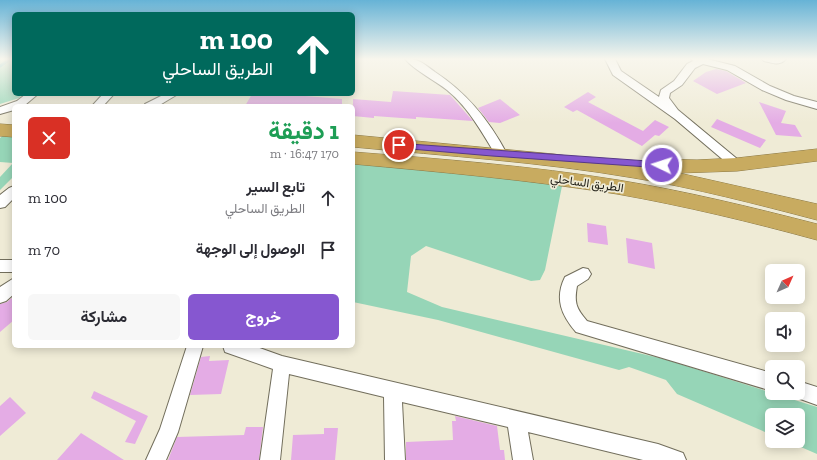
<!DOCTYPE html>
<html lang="ar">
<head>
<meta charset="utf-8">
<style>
	body { margin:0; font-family:"Zilla Slab",Vazirmatn,serif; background:#f7f7f7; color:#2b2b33; direction:rtl; height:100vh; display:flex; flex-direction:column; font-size:15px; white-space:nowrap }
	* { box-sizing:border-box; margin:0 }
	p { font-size:13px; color:#7c7c81 }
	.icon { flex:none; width:22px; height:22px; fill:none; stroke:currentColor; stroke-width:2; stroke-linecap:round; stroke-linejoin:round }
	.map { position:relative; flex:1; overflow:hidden; direction:ltr }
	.sheet { position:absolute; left:12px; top:104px; width:343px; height:244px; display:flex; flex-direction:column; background:#fff; border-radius:6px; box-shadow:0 2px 10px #0003; direction:rtl }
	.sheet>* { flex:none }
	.top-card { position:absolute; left:12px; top:12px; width:343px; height:84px; border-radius:6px; box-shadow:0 2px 10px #0003; direction:rtl; background:#00695c; color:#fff; overflow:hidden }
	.needle { width:26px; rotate:45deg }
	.tools { position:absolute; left:765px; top:264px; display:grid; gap:8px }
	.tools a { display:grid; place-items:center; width:40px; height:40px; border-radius:6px; background:#fff; box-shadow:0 2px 10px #0003; font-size:20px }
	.pin { position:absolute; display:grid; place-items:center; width:34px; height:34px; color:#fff; margin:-17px; border:2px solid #fff; border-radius:50%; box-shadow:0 1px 4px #0007 }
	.me { position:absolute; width:44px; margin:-22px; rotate:274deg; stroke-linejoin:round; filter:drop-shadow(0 0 3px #0008) }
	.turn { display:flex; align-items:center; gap:14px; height:84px; padding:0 16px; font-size:18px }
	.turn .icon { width:52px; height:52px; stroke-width:2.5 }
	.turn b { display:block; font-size:28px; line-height:34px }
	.round { display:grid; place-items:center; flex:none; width:42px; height:42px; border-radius:6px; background:#f7f7f7 }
	.summary { display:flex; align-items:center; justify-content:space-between; height:68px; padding:0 16px }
	h1 { font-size:24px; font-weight:700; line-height:30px; color:#1e9e55 }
	.button { display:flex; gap:8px; margin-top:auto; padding:8px 16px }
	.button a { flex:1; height:46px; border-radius:6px; background:#8657d0; color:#fff; font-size:16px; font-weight:700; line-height:46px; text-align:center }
	.button a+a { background:#f7f7f7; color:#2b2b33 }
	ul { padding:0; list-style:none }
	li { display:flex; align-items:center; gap:12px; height:52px; padding:0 16px }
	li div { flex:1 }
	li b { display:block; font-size:15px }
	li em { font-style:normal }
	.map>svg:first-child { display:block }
	.green { fill:#96d5b7 }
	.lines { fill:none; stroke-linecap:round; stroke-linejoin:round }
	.stream { stroke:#43b2ba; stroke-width:3 }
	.building { fill:#e4ace5 }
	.minor-casing { stroke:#726e5c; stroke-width:2 }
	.highway-casing { stroke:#8d7a46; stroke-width:1 }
	.minor { fill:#fff; fill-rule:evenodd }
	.highway { fill:#c8ab60; fill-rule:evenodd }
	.route { fill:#8657d0; stroke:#573987 }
	.labels { text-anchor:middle; stroke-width:3.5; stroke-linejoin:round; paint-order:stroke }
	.street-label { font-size:12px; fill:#1f1e16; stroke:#efebd6 }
</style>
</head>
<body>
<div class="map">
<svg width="817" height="460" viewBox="0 0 817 460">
	<rect width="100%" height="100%" fill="#efebd6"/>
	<path class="green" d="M0,59H14V94H23L19,98L0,104Z
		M14,127V176L0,190V177L13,163L0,162V138Z
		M353,156L562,186L545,270L540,280L531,281L426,246L411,256L407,292L442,307L664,359L817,407V454L787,441H798V415H772V435L677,394L666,380L629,367L619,370L438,320L353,302Z"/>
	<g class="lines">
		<path class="stream" d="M0,66L10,59"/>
	</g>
	<path class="building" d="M716,69L726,71L746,83L717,94L693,81L706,72Z
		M393,91L450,95L473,121L416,117V119L374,116V118L353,116V99L391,102Z
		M588,92L596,97L588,102L643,131L655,120L669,127L659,136L655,135L642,146L577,110L573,112L564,107Z
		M252,94H281L342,99V106H245Z
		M500,99L520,115L500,123L489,122L478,108Z
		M759,102L786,111L781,123L795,125L802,137L776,135Z
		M717,119L766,140L760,148L711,127Z
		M587,223L606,226L608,245L588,242Z
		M626,238L652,243L655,269L628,263Z
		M14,296V320L0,332V304L7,302Z
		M210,356L209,361L229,360L221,394L190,395L201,357Z
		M94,391L148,416L135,444L125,442L136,421L91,398Z
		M10,397L26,413L0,436V406Z
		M455,416L497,426L500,450H504L505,460H406V442L453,440L452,421H456Z
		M246,427H263L259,460H168L177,437L244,435Z
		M324,428H338L335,460H291L293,435L324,434Z
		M81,433L124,460H57Z"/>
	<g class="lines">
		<g class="minor-casing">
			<path id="minor" d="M405,59C419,58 424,64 435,72C467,93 489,120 507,154L505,157L501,158L497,157C482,133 470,109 447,90C436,81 414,70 405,59Z
				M605,59H615L621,71L659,97L661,90L674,81L687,64L693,61L691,59H707L735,66L770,86L794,96L817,102V109L786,100L762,90L727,70L703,64L695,68L682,85L670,93L669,98L678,110L742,163L744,166L742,169L738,170L734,169L675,119L613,75Z
				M762,59H786C780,66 772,63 764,61Z
				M26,94H38L25,105L14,106V110L0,114V107L17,101Z
				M103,94H114L103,106H92Z
				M165,94H178L158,106H144L145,104Z
				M14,186V198L5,207L0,208V195L9,188Z
				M0,260H14V272H0Z
				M583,268L588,269L591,274L588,279L577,286C574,303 576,308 587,321L772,373V391L576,332C562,316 554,299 565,277Z
				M14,278V294L6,301L0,303V287Z
				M187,346H203L178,432L166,460H146L160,429Z
				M223,346H254L282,356L658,444L683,453L686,460H643L528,432L533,460H513L508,427L402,402L405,460H385L384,397L289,374L280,460H260L273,369L225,352Z
				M798,381L817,387V405L792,396L790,393H798Z"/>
		</g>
		<g class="highway-casing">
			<path id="highway" d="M0,124L14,125V137L0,136Z
				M353,135L553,154L648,167L647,165L649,160L656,159L697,160L737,158L817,149V161L737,171L679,173L817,204V220C756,204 695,188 634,178C541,162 447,156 353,147Z
				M353,152C442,159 531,166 618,180C685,191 751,207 817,224V240C751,222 685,206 617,194C529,180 441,172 353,164Z"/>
		</g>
		<use href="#minor" class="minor"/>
		<use href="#highway" class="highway"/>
	</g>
	<linearGradient id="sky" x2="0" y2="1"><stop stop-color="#66b3d6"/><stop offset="0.48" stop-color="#f8f6ed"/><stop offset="1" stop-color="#f8f6ed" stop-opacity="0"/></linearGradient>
	<rect width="817" height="123" fill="url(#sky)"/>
	<path class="route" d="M396,143L662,162L666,165L662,168L492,156L399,148L396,147Z"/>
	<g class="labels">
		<g class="street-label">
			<text transform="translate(587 183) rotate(8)" y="4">الطريق الساحلي</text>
		</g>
	</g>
</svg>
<div class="tools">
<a><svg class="needle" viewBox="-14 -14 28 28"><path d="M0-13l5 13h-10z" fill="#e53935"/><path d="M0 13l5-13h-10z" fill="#7c7c81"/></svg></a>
<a><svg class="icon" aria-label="sound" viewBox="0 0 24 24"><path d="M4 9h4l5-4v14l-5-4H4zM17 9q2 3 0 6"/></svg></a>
<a><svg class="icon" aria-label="search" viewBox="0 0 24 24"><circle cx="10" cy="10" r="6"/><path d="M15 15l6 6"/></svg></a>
<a><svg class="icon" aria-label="layers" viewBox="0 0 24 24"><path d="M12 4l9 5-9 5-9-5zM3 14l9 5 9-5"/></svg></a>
</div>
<div class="pin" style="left:399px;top:145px;background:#d93025"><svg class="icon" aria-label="arrive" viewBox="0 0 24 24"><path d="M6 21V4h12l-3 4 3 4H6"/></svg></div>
<svg class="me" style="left:662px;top:165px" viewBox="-20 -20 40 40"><circle r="17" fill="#8657d0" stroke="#fff" stroke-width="3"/><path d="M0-11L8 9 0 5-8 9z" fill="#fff"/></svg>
<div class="top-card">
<div class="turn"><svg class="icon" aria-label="ahead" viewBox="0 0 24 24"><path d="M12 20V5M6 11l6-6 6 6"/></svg><div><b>100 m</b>الطريق الساحلي</div></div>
</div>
<section class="sheet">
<div class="summary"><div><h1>1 دقيقة</h1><p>170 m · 16:47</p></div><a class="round" style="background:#d93025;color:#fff"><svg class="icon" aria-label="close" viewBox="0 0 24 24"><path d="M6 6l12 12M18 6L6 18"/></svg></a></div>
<ul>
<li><svg class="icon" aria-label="ahead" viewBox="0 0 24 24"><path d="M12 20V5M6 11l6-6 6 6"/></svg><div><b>تابع السير</b><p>الطريق الساحلي</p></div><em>100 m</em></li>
<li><svg class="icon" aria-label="arrive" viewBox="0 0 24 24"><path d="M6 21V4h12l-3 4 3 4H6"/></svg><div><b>الوصول إلى الوجهة</b></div><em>70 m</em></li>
</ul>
<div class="button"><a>خروج</a><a>مشاركة</a></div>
</section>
</div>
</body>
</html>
